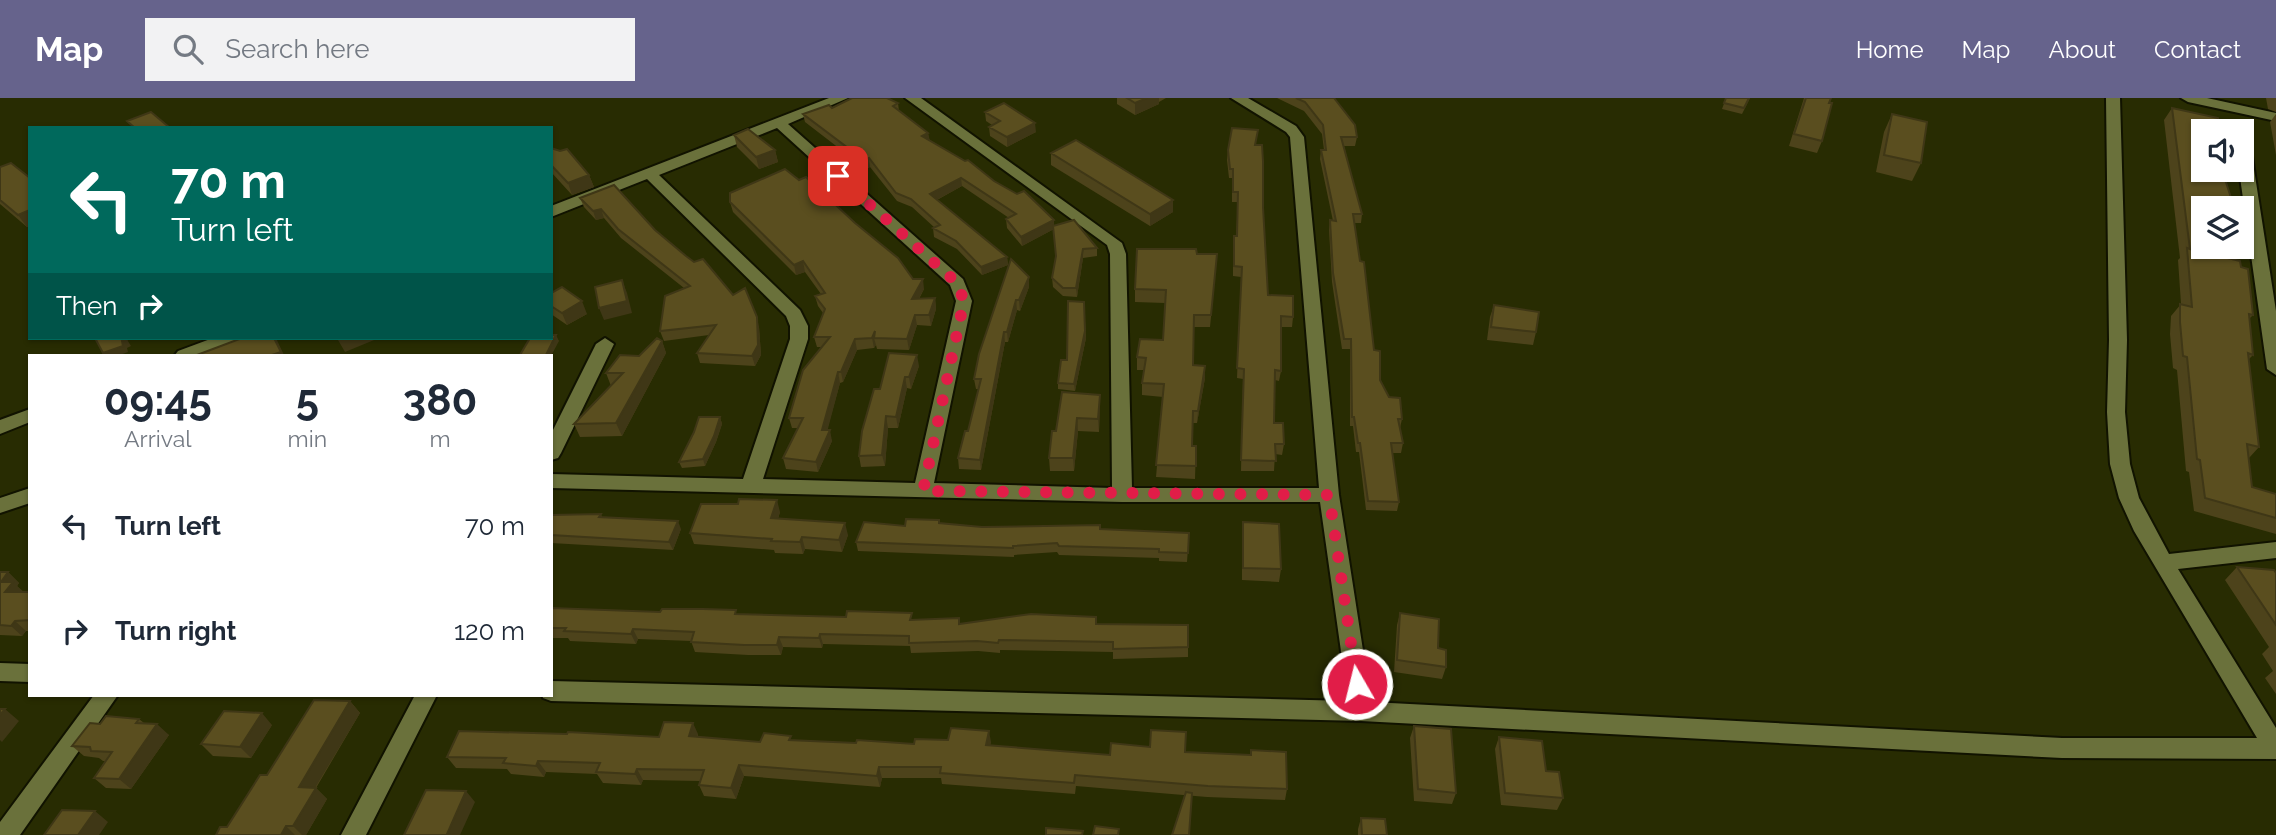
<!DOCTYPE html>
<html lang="en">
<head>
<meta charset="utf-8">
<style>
	body { margin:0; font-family:Raleway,sans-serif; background:#f2f2f3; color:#1f2937; height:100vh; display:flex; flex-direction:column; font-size:26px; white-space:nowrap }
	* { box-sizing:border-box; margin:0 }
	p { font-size:23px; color:#747a83 }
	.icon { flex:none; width:38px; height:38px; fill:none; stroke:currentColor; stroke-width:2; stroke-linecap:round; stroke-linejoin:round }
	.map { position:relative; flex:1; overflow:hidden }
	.drawer { position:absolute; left:28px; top:256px; width:525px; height:343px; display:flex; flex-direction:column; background:#fff; border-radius:0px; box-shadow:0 2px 5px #0004 }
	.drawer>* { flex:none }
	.hud { position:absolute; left:28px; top:28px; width:525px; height:214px; border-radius:0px; box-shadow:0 2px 5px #0004; background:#00695c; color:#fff; overflow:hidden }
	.controls { position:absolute; left:2191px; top:21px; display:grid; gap:14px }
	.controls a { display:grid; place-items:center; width:63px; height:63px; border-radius:0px; background:#fff; box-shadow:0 2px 5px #0004; font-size:35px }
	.pin { position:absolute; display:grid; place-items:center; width:60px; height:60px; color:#fff; margin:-30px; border-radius:14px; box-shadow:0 4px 10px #0006 }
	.me { position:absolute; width:77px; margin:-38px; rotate:352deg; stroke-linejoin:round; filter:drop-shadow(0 0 5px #0008) }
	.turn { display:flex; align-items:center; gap:24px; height:147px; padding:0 28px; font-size:32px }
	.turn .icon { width:91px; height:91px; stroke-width:2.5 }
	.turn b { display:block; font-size:49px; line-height:60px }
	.then { display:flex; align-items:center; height:66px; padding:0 28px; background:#0003; gap:14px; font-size:26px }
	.eta { display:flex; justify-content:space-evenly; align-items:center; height:119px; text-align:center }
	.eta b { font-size:42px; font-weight:700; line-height:49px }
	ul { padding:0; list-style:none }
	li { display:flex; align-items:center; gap:21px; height:105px; padding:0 28px }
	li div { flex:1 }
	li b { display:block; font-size:26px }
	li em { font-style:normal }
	header { display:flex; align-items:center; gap:42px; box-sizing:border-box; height:98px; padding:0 35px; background:#66638c; color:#fff }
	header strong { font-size:33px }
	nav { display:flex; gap:38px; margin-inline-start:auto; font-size:24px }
	.search { width:490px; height:63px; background:#f2f2f3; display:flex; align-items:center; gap:18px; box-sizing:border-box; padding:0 24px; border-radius:0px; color:#747a83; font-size:26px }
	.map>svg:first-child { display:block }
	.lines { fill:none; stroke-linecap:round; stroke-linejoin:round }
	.minor-casing { stroke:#111300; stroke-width:4 }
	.minor { fill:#6a713b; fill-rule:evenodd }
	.wall { fill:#4d431b }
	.shaded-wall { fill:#3f3716 }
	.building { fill:#5a4e1f; stroke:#3f3716; stroke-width:2 }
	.route { stroke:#e11d48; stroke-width:12; stroke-dasharray:0 21.6 }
</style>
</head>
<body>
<header>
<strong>Map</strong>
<div class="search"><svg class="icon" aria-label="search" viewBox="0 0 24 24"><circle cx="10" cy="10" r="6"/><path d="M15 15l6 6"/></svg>Search here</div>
<nav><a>Home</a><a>Map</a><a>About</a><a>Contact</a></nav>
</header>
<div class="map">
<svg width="2276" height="737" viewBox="0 0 2276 737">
	<rect width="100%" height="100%" fill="#282c02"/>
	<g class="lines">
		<g class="minor-casing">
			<path id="minor" d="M829,0H848L788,26L963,181L972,203L934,385L1112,390L1110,156L1107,147L905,0H921L1122,145L1126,156L1132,390H1319L1290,39L1286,34L1231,0H1248L1296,28L1304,39L1339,397L1371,604L2062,640H2257L2134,433L2119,400L2110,366L2107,314L2109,242L2106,0H2120L2127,242L2125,314L2130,366L2139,400L2169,456L2276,444V460L2178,471L2276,630V661L2062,660L1361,623L551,603L543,600L542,597H551V583L1348,603L1320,404H1122L551,390V376L743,381L790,241V228L786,218L647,81L551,119V108ZM777,30L950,187L956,203L915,385L763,381L808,241V228L800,212L659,77Z
				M2181,0H2207L2276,15V23L2188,4Z
				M2242,35L2249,39L2276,213V277L2267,271L2239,72H2242Z
				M213,240H238L235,244L200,257H175L178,253Z
				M605,240L614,246L561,355L558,360L551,362V336L596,246Z
				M30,311V324L0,336V322Z
				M30,390V405L0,415V400Z
				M0,565L30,566V584L0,583Z
				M94,597H118L20,737H0V724Z
				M415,597H437L366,737H341Z"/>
		</g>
		<use href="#minor" class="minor"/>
	</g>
	<path class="wall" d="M1117,0H1166L1159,4V6L1135,17L1117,6Z
		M1277,0H1334L1357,39L1355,48H1344L1362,116L1361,125H1354L1374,252L1380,282L1402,321L1400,330L1403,345L1401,355H1392L1399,404L1397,413L1366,412L1359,354H1356L1353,328H1350V251H1342L1332,184L1329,132L1330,122L1333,123L1320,61L1321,52H1324L1322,36L1304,13Z
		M1726,0H1750L1742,16L1722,11Z
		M1804,0H1831L1822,43L1817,55L1789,48Z
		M2266,0H2276V14L2268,11Z
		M898,5L899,13L928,35L929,42L994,83L1054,128L1097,150V158L1083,160L1077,199L1063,198L1053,189L1052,180L1056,159L1054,131L1022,148L1007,130L1006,121L1009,120L962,88L937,102L1007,159L1008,167L982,177L957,151L934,139L933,130H935L912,109L897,103L870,69L866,71L805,24L803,16L832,10Z
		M2172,10L2227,76L2225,80L2233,106L2230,110H2203L2223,159L2241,169L2253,217L2249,221L2253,257L2249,261L2259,349L2249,360L2252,389L2276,396V436L2194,413L2189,374L2186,373L2177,272L2173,270L2170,236L2171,218L2181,206L2178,162L2180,160L2164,22Z
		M985,14L1036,34L1007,49L990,38L989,29L992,27L986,23Z
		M1892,16L1921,65L1912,83L1876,74L1884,34Z
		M2276,16V57L2270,24Z
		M734,37L775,52L778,64L759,71L737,49Z
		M1256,47L1263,109L1268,197L1293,219L1292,229H1281V273L1279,283L1275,282L1274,325L1284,346L1282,357L1275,356L1274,373H1241L1243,281L1237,280L1241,179L1233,178V148L1234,138H1236L1238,104H1232V80H1229L1227,62L1228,52Z
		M551,50L560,53L589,77L594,89L572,97L551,74Z
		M1051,55L1173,114L1150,128L1051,67Z
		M0,69L30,80V128L27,129L0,106Z
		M580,100L655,132L759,229L761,257L755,268L700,265L697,255L709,237L664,243L660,233L684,190L621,140L604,120L596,122L584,109Z
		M730,104L913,181L924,191L919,201L935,200L936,211L931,228L917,227L909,252L877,251L876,247L874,250L857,252L843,284L840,285L827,332L832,343L818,374L786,371L783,360L798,330H792L789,320L822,249H817L814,239L823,215L818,208L815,198L821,196L805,174L796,177L733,114Z
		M1197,156L1216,168L1210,229H1194L1193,267L1205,268V280L1197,325H1193L1192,348H1196L1195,381L1156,379L1163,299L1142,297V285L1144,272H1137V259L1163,242L1165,205L1135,204V191Z
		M1011,161L1029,189L1020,213L1017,212L1008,244H1005L981,372L959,371L958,360L968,333L979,291H976L974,281Z
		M551,195L587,216L567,227L551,216Z
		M1084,204L1086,240L1075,293L1058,291V285L1067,262Z
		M1494,207L1536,234L1533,247L1487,242L1490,219Z
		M662,243L666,255L622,338L580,339L574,326L611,288L606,275L639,258Z
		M919,268L911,291L907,290L898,330H888L885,368L861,369L859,358L880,291Z
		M1100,297L1099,334L1078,333L1074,373H1050L1049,360L1056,333Z
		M720,319L722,326L716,344L705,368L682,370L679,364Z
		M780,414L778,421L848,437L842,454L805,451L803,456L775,455L774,452L694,446L690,435Z
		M601,416L602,419L681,431L673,452L551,445V417Z
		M1243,424L1281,471L1279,484L1242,482V437Z
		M940,425L982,429L1100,431L1189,435L1187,464L1159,463V460L1059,457L1057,454L1014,457V459L858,453L856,444L905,428Z
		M2237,469L2276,475V596L2265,580L2273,573L2262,556L2269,549L2225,482Z
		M0,474H8L19,485L17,488L23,494H30V533H26L22,538L0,537Z
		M551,510L913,522L960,526H1097L1188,549V559L1113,561V554L1000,552V555L978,553L911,555L910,548L823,546L822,550L783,549L781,557H748L695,554L691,543L638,541L636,546L570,543L568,540H551Z
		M1400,515L1438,550L1446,569L1442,581L1394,574L1397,527Z
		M350,603L360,615L316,690L327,701L306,737H216L227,729L267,677Z
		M139,621L144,625L169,637L131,691L106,690L94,680L105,663H103L99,660L84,658L72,648L100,626Z
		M272,627L251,660L213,658L201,646Z
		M1414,628L1456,695L1452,706L1414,703L1410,640Z
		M698,636V639L760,644L793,643L856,645L914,646L991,644L990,647L1110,657L1185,654L1287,691L1285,702L1207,699L1076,688L1075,696L942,686L941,680H882L880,689L744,678L736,701L704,698L699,687L700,683L643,682L641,687L603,685L597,676L546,674L544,679L511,676L507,671L456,670L447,659Z
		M1499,639L1546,673L1563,700L1557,712L1501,707L1495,651Z
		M1361,720L1387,737H1358V731Z"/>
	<path class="shaded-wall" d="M1147,0H1159V6L1135,17V5Z
		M1035,25L1036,34L1007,49V39Z
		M928,35L930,43L922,38Z
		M775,52L778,64L759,71L756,59Z
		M869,60L870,69L866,71L864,62Z
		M589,77L594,89L572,97L568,85Z
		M961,80L962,88L931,105L930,96Z
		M1173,102V114L1150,128V116Z
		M601,111L604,120L596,122L593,113Z
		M30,112V128L27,129L18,117Z
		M1054,122V131L1022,148L1021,139Z
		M1083,151V160L1077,199L1076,190Z
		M1007,159L1008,167L982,177L981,169Z
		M803,163L805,174L796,177L794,167Z
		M1029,179V189L1020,213L1019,202Z
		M923,181L924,191L913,211L912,201Z
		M622,182L627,195L632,215L604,222L599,210Z
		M935,200L936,211L931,228L929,217Z
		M1016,202L1017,212L1008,244L1007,234Z
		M582,203L587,216L567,227L562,215Z
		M915,217L917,227L909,252L907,241Z
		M757,219L759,229L761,257L755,268L752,258Z
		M875,233L874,240L876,247L874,250L872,240Z
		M1085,233L1086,240L1075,293L1074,286Z
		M1004,234L1005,244L981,372L980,362Z
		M556,237L559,243L551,258V257H546Z
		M124,240H126L131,248L127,250L128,254L120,257H105L103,255L122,243Z
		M274,240H276L284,257H272Z
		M344,240H379L345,254L338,242Z
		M855,241L857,252L843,284L841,274Z
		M662,243L666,255L622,338L616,325Z
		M917,257L919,268L911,291L909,279Z
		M1205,268V280L1197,325L1198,313Z
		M838,274L840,285L825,342L822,332Z
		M905,279L907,290L898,330L896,319Z
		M1100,297V310L1099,334L1098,321Z
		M886,318L888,330L885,368L882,357Z
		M720,319L722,326L716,344L705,368L703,361Z
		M1077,320L1078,333L1074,373L1073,360Z
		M830,332L832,343L818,374L816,364Z
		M777,402L780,414L774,432L771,420Z
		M678,423L681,431L673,452L669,444Z
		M845,425L848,437L842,454L839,442Z
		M802,439L805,451L803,456L800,444Z
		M8,474L19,485L17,488L24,494H5L1,484Z
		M15,523L26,533L22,538L11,528Z
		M633,531L638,541L636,546L631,536Z
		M820,536L823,546L822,550L819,540Z
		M779,539L783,549L781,557L777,547Z
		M350,603L360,615L309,700L299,689Z
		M5,611L19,623L2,644L0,642V617Z
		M262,615L272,627L251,660L240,649Z
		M693,625L698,636L694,649L689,638Z
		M157,626L169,637L131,691L119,681Z
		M989,633L991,644L988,658L986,647Z
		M538,663L546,674L544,679L536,668Z
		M739,667L744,678L736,701L731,690Z
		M879,669L882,680L880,689L877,678Z
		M637,671L643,682L641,687L635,676Z
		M316,690L327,701L306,737H302L293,728Z
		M466,693L475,704L460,737L447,736Z
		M95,713L108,724L99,737H78Z
		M286,728L295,737H281Z"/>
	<path class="building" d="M852,0H887L898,5L893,8L928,35L922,38L965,63L968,62L994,83L1017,96L1024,93L1054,122L1021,139L1006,121L1016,116L961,80L930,96L1007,159L981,169L956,143L933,130L940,127L911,101L896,95L869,60L864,62L803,16L829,7L832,10Z
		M1127,0H1147L1135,5Z
		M1296,0H1334L1355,27L1357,39H1341L1362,116H1353L1360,163L1364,164L1374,252L1380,253V282L1389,299L1400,300L1402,321H1398L1403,345H1391L1399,404L1368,403L1360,345H1358L1354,319H1352L1351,241H1344L1333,175L1330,122L1336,123L1321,52H1326L1323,27L1305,4Z
		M1726,0H1749L1744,10L1724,5Z
		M1806,0H1831L1829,5H1832L1822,43L1794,36Z
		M1004,5L1035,25L1007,39L989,29L1000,23L985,14Z
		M2172,10L2218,20L2220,33H2203V72H2227V76L2223,75L2233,106L2215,103L2216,110H2203V149H2221L2223,159L2240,163L2241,169L2248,171L2253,217L2249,216L2253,257L2248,255L2259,349L2247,346L2252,389L2276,396V420L2205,400L2200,362L2197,361L2187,259L2183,258L2180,224V206L2192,209L2187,150L2190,151Z
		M151,14L170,30H135L127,23Z
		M1892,16L1927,24L1921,65L1884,57Z
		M1232,30L1258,32L1255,47H1262L1263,63V109L1268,197L1293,198V219L1281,218V273L1275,272L1274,325H1283L1284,346H1275L1276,363L1241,362L1244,271L1237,270L1242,169L1234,168V138H1237L1238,94H1233V71H1230L1228,52Z
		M748,31L775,52L756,59L734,37Z
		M1076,42L1173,102L1150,116L1051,55Z
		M551,50L560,53L567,51L589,77L568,85L551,67Z
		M11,65L30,80V112L18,117L0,102V69Z
		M785,71L799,82L806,79L855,125L898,160L913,181H923L912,201L935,200L929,217H915L907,241L874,240L875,233L872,240L855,241L841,274H838L822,332H830L816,364L783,360L803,320H789L803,272L830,239H814L825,211L815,198L825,195L803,163L794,167L730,104V95Z
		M614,87L655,132L686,158L694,164L703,161L733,197L745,190L757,219L758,247L752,258L697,255L716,227L660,233L665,198L690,188L618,131L601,111L593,113L580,100Z
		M1074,122L1097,150L1083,151L1076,190H1063L1052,180L1056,158L1053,128Z
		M1137,151H1196L1197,156H1217L1211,217H1194L1193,267L1205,268L1198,313H1193L1192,348H1196V368L1156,367L1164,286L1142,285L1146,260L1137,259L1140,241L1163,242L1166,192L1135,191Z
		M1011,161L1029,179L1019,202H1016L1007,234H1004L980,362L958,360L965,333H968L981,281H974L979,256Z
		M622,182L627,203L599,210L595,189Z
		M562,189L582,203L562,215L551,208V195Z
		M1068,203L1084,204L1085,233L1074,286L1058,285L1061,262H1067Z
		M1494,207L1539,214L1536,234L1491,229Z
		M551,237H556L546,257H520L530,240H551Z
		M95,240H124L126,242L122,243L123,248L103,255Z
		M242,240H274L281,254L272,257H197Z
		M657,240L662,243L616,325L574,326L623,275H606L620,257L639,258Z
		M889,255L917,257L909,279H905L896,319L886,318L882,357L859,358L862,333L874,291H880Z
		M1062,294L1100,297L1098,321L1077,320L1073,360H1049L1052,333H1056Z
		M699,319H720L714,338L703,361L679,364L694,334Z
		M739,401L777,402L771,420L845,425L839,442L802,439L800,444L771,443L772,441L690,435L701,406H738Z
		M601,416L599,419L678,423L669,444L551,437V417Z
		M906,421L939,422V425L982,429L1100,427V431L1189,435L1188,455L1159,454V451L1059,448L1057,445L1013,448V450L856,444L864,424L905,428Z
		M1243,424L1279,426L1281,471L1243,470Z
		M2237,469L2274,472L2276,475V527Z
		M0,474H8L1,484H13L5,494H30V522L15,523L11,528L0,527Z
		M551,510L660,514L662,511H703L736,512L735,516L846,519L847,513L912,515L910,522L959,520V526L1031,516L1096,519V526L1188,527V549L1113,551V544L999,542L998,545L977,543L909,545V538L820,536L819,540L779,539L777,547H744L691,544L694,534L633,531L631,536L564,533L566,530H551Z
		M1400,515L1439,521L1438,550L1446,552V569L1397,562Z
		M314,602L350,603L299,689L316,690L293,728H286L281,737H216L220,729H227L260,677H267Z
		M0,611H5L0,617Z
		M224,613L262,615L240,649L201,646Z
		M106,618L139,621L136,625L157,626L119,681L94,680L112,654L91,653L90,649L72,648L90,625L100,626Z
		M664,624L693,625L689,638L760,644L764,635L791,638L789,642L856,645L857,642L914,646L915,641L948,642L951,630L989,633L986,647L1110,657L1111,645L1150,649L1151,632L1186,634L1185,654L1251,657V652L1286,654L1287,691L1208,688L1075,677L1074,685L940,675L941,669H879L877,678L739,667L731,690L699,687L704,672L637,671L635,676L596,674L600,665L538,663L536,668L503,665L506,660L447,659L459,633L567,636L568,634L659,639Z
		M1414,628L1451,631L1456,695L1418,691Z
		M1499,639L1542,643L1546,673L1559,674L1563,700L1505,695Z
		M426,692L466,693L447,736L459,737H404Z
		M1186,694L1192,695L1189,737H1172Z
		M62,712L95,713L78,737H44Z
		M1361,720L1385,721L1387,737H1362Z
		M1095,728L1119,731L1118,737H1093Z
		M1046,730L1083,733L1082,737H1046Z"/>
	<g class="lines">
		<path class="route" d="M838,78L957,185L964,203L923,393L1329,397L1357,586"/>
	</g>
</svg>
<div class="controls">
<a><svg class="icon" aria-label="sound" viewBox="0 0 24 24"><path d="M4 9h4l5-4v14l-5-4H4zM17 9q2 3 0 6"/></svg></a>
<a><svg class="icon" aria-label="layers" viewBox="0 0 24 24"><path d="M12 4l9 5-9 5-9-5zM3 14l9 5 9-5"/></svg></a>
</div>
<div class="pin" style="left:838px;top:78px;background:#d93025"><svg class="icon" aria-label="arrive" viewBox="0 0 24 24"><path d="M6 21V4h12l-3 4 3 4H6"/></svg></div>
<svg class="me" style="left:1357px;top:586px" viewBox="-20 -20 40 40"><circle r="17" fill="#e11d48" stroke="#fff" stroke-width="3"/><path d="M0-11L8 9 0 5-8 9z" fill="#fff"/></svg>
<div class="hud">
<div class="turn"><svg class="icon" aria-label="left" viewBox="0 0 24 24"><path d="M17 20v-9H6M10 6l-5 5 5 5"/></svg><div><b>70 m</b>Turn left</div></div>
<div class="then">Then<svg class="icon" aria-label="right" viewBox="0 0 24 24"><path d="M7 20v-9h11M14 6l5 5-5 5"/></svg></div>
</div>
<section class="drawer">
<div class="eta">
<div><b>09:45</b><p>Arrival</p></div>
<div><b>5</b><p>min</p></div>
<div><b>380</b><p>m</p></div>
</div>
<ul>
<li><svg class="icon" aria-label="left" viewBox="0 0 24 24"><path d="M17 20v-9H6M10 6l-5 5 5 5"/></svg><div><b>Turn left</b></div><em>70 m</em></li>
<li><svg class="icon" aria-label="right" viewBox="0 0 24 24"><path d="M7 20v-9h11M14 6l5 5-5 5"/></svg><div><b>Turn right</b></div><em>120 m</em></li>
</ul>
</section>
</div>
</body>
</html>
